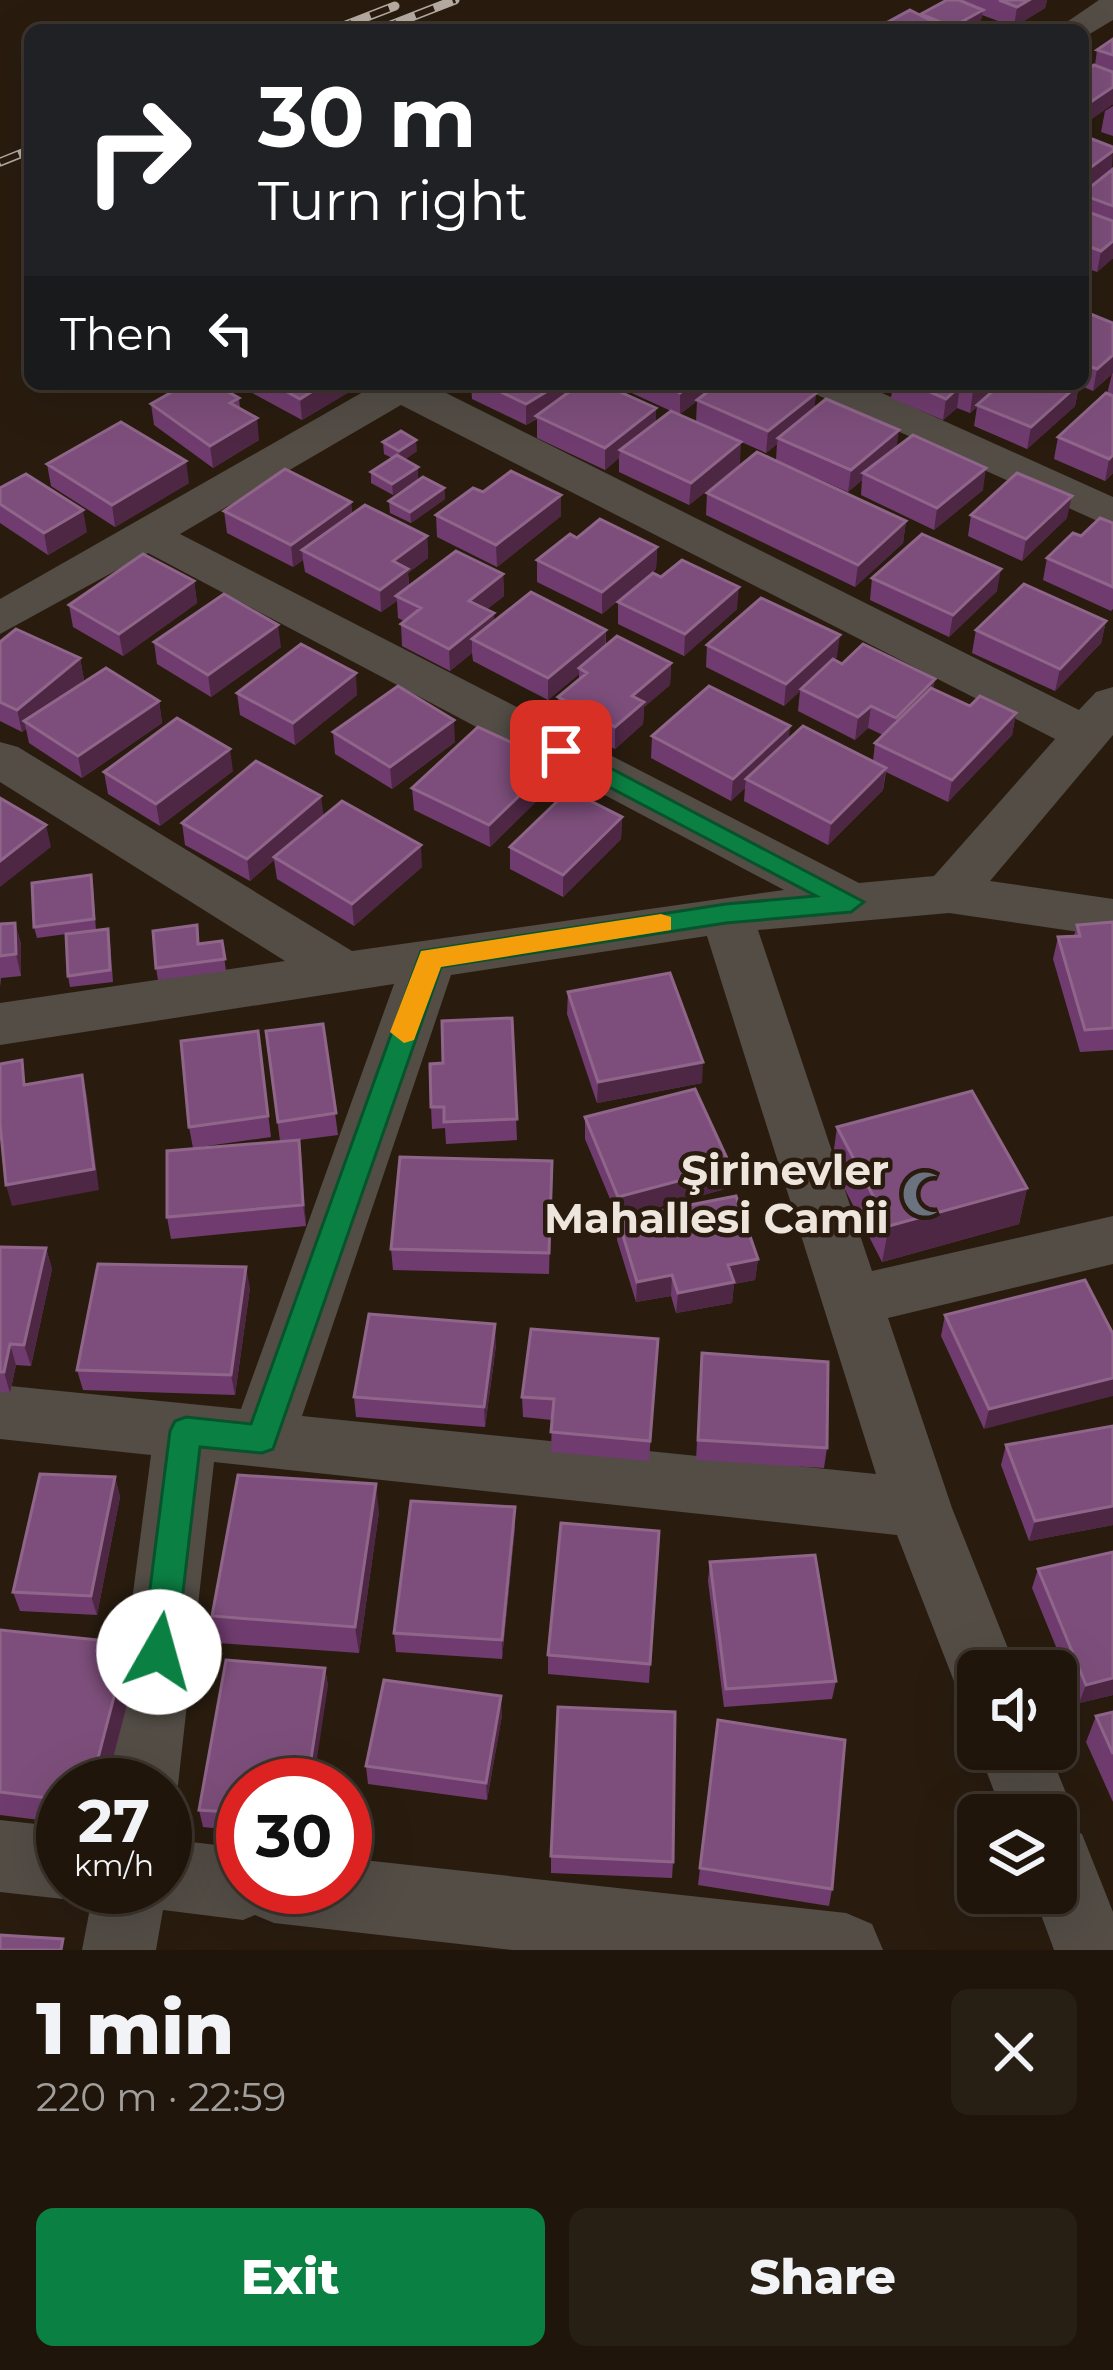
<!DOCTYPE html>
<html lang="en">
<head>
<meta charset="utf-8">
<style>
	body { margin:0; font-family:Montserrat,sans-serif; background:#271e14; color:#f1f3f6; height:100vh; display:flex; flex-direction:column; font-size:45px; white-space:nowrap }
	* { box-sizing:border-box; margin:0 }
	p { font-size:39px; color:#a19f9d }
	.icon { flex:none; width:66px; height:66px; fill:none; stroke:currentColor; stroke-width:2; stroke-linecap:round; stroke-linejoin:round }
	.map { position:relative; height:1950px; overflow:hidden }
	.panel { display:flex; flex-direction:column; background:#1f150b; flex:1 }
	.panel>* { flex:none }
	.hud { position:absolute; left:24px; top:24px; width:1065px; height:366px; border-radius:18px; box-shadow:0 12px 48px #0002,0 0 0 3px #3c342c; background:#202124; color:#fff; overflow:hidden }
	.tools { position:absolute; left:957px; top:1650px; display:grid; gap:24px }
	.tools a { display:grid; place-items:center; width:120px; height:120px; border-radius:18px; background:#1f150b; box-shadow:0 12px 48px #0002,0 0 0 3px #3c342c; font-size:60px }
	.speed { position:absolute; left:36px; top:1758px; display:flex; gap:24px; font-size:60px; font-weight:700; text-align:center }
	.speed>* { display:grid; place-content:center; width:156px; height:156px; border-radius:50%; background:#1f150b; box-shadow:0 12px 48px #0002,0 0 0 3px #3c342c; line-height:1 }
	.speed small { font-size:30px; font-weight:400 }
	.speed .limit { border:18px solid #d22; background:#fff; color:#111 }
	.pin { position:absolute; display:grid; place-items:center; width:102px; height:102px; color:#fff; margin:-51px; border-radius:24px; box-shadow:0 6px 18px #0006 }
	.me { position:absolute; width:132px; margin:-66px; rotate:7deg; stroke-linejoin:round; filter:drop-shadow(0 0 9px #0008) }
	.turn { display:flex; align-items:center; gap:42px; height:252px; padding:0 36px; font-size:54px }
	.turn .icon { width:156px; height:156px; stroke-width:2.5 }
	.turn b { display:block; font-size:84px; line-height:102px }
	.then { display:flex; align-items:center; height:114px; padding:0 36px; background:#0003; gap:24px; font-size:45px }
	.round { display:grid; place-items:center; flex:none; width:126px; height:126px; border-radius:18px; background:#271e14 }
	.summary { display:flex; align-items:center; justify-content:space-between; height:204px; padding:0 36px }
	h1 { font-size:72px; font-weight:800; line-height:90px }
	.primary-button { display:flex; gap:24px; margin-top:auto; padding:24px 36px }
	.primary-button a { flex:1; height:138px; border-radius:18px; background:#0b8043; color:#fff; font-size:48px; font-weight:800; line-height:138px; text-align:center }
	.primary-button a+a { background:#271e14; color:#f1f3f6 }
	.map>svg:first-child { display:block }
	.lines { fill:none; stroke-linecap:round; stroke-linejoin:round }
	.street { fill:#534d46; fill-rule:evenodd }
	.rail-casing { stroke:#b6aca2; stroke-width:9 }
	.rail { stroke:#291c0f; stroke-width:6; stroke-dasharray:20; stroke-linecap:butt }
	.wall { fill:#703c6f }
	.shaded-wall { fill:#4e2744 }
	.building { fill:#7d4e7b; stroke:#8f668a; stroke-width:3 }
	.route { fill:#0b8043; stroke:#07532c; stroke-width:3 }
	.slow { fill:#f59e0b }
	.labels { text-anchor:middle; stroke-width:9; stroke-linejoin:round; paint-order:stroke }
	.poi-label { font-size:42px; font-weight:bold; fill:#eee5dc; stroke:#291c0f; text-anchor:end }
</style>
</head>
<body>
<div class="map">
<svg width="1113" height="1950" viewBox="0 0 1113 1950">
	<rect width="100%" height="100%" fill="#291c0f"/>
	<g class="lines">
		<path class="street" d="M1099,0H1113V20L1083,38V30H1055Z
			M377,384H428L1079,710L1096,692L1113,687V735L990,881L1113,899V937L949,913L758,930L872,1271L1113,1216V1264L888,1318L952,1508L1017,1671H978V1701L959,1694L897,1535L214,1462L178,1785L165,1811V1785H108L151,1455L0,1439V1385L241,1409L394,984L0,1045V1003L285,961L0,782V742L18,747L352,951L784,890L148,553L0,634V599ZM401,405L1055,739L934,876L859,883L180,534ZM707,936L876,1474L302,1416L451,975Z
			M807,384H862L1113,497V528L813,393Z
			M978,1749H1048L1075,1815L1069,1828L1082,1834L1113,1912V1950H1054L1033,1893H1056V1815H1003Z
			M0,1820L63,1827V1887L89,1888L63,1899L0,1892Z
			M165,1839L243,1848V1887H345V1858L846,1913L872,1924L883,1950H513L274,1923L255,1915L243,1920L163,1910L156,1950H82L94,1887H165Z"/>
		<g class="rail-casing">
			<path id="rail" d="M333,30L395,6
				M378,30L455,0
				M0,162L30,150"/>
		</g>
		<use href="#rail" class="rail"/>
	</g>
	<path class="wall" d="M947,0H1047L1045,8L1014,27L982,15L981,20L963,30H877V28L921,16V14Z
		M1113,39V104L1083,125V72L1095,65L1097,50Z
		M1113,106V136L1101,132L1105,111Z
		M1113,169V258L1097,272L1086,268L1083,270V193Z
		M1083,311L1113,323V473L1105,481L1054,459L1058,437L1107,394L1112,374L1093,391L1079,385L1075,406L1027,449L974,426L977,407L970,413L957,408L943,420L891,398L893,384H1000L999,386L1001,384H1083Z
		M243,384H348L349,392L302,420L243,388Z
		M471,384H602L656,408V422L671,411L612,384H796L816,393L814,408L983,490L934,530L861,495L862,480L848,492L776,460L777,444L766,453L696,422L697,401L680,414L740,464L689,505L619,472V458L605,470L537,438V419L526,425L472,399Z
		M239,398L240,409L259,440L213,468L154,425L151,404Z
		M383,442L417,451L404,460L418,479L393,495L371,483V472L392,458L384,454Z
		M47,464L189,483L115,527L51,486Z
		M0,488L87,532L48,555L0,523Z
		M444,488L445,499L411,523L390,513L389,501Z
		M483,492L561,495V516L497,567L437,537L436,515Z
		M707,493L906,521L903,543L855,587L706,515Z
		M351,502L352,515L427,536L428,558L408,573L409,586L503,574L504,596L487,609L494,613V621L606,630V646L671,663L670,685L644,707L643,724L615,749L558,719V697L579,680V674L548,700L473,661L472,653L450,671L402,646L401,624L404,621L398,618L397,601L381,612L305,572L303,560L293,567L227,533L224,511Z
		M971,515L1067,518L1022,561L968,536Z
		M1113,523V609L1111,611L1043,580L1047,558L1081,536Z
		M577,538L657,547L656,569L602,614L537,582V560Z
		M872,578L997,591L949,637L870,600Z
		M194,581L197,603L123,656L73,627L69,605Z
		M618,602L737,609L684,656L618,624Z
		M1106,621L1101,643L1055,691L972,653L976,630Z
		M0,642L80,658L84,680L73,689L159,701L162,723L82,778L29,743L26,729L22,732L0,721Z
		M154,642L281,647L211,697L157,664Z
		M707,645L837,657L834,660L842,664L934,689L970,706L1016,713L1012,735L948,802L886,772L883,790L828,845L744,801L745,788L731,801L651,758L652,736L790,726L788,739L873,761L875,743L883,735L868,728L855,740L798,711L800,691L784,706L706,667Z
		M237,693L357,695L295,745L240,715Z
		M333,732L455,742L392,789L335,754Z
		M554,762V784L490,847L414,810L412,788Z
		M233,771L160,826L108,794L104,772Z
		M323,816L422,867L354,926L277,879L274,860L250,881L185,845L182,823Z
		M622,817L621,839L563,897L510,869V847Z
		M93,887L96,931L110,941L113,982L70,987L68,976L66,934L37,938L34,927Z
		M0,904V924L15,923L21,944V976L1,978L0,987Z
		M1113,922V1050L1080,1052L1053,959L1058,937L1074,936L1077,925Z
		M222,941L226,971L158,980L156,968L199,943Z
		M568,992L702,1083L597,1103L567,1014Z
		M512,1018L517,1140L446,1144L445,1128L432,1129L431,1107L443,1063Z
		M323,1024L338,1135L299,1140L306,1226L171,1239L167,1217L280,1141L266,1031Z
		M258,1031L271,1137L193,1148L189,1127Z
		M585,1117L729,1188L618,1218L585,1139Z
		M837,1127L1027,1188L1019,1224L882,1262L832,1164Z
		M552,1161L549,1274L393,1270L391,1249Z
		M618,1219L758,1259L755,1280L734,1284L732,1303L676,1313L671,1296L636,1302L617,1240Z
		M0,1247L46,1248L52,1269L31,1366L16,1365L10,1393L0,1392Z
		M1085,1280L984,1429L941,1336L945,1315Z
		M250,1288L235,1395L83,1390L77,1370Z
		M658,1339L649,1461L551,1452L552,1420L523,1417L522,1397Z
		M496,1345L485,1427L356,1417L354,1397Z
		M702,1353L827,1448L824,1468L696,1460Z
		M1113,1426V1525L1029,1541L1001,1465L1006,1445Z
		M115,1477L120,1497L97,1615L20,1611L13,1592Z
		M379,1512L359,1653L218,1643L212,1616Z
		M515,1527L502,1659L396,1652L394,1633Z
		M659,1531L649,1683L548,1674V1655Z
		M710,1562L836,1681L832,1699L724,1707L708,1581Z
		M1038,1569L1113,1695L1079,1703L1032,1588Z
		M0,1630L128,1643L136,1670L106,1785H63V1823L0,1815Z
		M325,1668L328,1686L243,1785V1831L203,1827L199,1810Z
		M1113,1712V1802L1086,1742L1096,1716Z
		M502,1715L487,1800L368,1784L366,1766Z
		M718,1720L832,1889L829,1906L698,1885Z
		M551,1856L673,1862L672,1878L551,1873Z"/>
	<path class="shaded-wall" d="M1029,0H1047L1045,8L1014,27L1017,7Z
		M983,10L981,20L963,30H951L952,27Z
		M1113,87V104L1083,125L1086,105Z
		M1113,151L1112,169L1083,191V173Z
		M1113,241V258L1097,272L1101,251Z
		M1090,247L1086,268L1083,270V253Z
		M1113,355V373L1093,391L1097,369Z
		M324,384H348L349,392L302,420L300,399Z
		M559,384H588L536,416V419L526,425V404Z
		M692,384H719L680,414V393Z
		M982,384H1000L999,387L970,413L973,391Z
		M1079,384L1075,406L1027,449L1031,427Z
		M960,386L957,408L943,420L946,399Z
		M816,393L814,414L778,438L777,444L766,453L768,431Z
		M656,408V430L620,450L619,458L605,470V448Z
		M257,418L259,440L213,468L210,446Z
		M899,430L896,451L863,473L862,480L848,492L851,470Z
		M416,440L417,451L400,463L399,451Z
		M741,442L740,464L689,505L691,483Z
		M1113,455V473L1105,481L1109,459Z
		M186,461L189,483L115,527L112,505Z
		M418,467V479L393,495L392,484Z
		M986,468L983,490L934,530L937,508Z
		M444,488L445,499L411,523L410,512Z
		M561,495V516L497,567L496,545Z
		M1072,496L1067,518L1022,561L1026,539Z
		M351,502L353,524L302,550L303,560L293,567L291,545Z
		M83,510L87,532L48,555L44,533Z
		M906,521L903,543L855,587L858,565Z
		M427,536L428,558L408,573L409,591L396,596L397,601L381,612L380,590L393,561Z
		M657,547L656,569L602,614V592Z
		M1001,569L997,591L949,637L953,615Z
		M503,574L504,596L470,623L469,601Z
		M194,581L197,603L123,656L119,634Z
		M739,587L737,609L684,656L685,634Z
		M494,613L495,635L472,639V653L450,671L449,649Z
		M1106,621L1101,643L1055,691L1060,669Z
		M278,625L281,647L211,697L208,675Z
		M606,630L605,652L579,668V674L548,700V678Z
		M840,635L837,657L784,706L786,684Z
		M80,658L84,680L31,725L24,721L26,729L22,732L17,710Z
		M671,663L670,685L644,707L643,724L615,749V727L632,696Z
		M356,673L357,695L295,745L293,723Z
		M935,679L932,701L892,740L896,718Z
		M159,701L162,723L82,778L78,756Z
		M871,706L868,728L855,740L858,717Z
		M1016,713L1012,735L948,802L952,780Z
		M454,720L455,742L392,789L390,767Z
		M790,726L788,748L746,779L745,788L731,801L733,779Z
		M230,749L233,771L160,826L156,804Z
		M554,762V784L490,847L489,825Z
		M886,768L883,790L828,845L831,823Z
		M321,796L324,818L274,857V860L250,881L247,859Z
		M622,817L621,839L563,897V875Z
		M46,825L51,847L0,887V861Z
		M421,845L422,867L354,926L352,904Z
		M15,923L21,944V976L16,954Z
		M703,1062L702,1083L597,1103L598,1082Z
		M82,1075L87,1096L99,1190L12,1206L6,1185Z
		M299,1140L302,1161L306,1226L303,1205Z
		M731,1167L729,1188L618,1218V1197Z
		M1027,1188L1019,1224L882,1262L889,1226Z
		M46,1248L52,1269L31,1366L24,1345Z
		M758,1259L755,1280L734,1284L732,1303L676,1313L678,1293L728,1265Z
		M246,1267L250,1288L235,1395L231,1375Z
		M672,1275L671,1296L636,1302L637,1282Z
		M495,1324L496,1345L485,1427L484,1407Z
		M10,1344L16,1365L10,1393L4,1372Z
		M1113,1378V1396L984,1429L989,1409Z
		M115,1477L120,1497L97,1615L91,1596Z
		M376,1484L379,1512L359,1653L355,1627Z
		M1113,1506V1525L1029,1541L1035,1521Z
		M515,1507V1527L502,1659V1640Z
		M128,1643L136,1670L106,1785H91Z
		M325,1668L328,1686L313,1785H307Z
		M1113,1678V1695L1079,1703L1086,1685Z
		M501,1696L502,1715L487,1800L486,1783Z"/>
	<path class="building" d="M947,0H959L983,10L952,27L921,14Z
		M999,0H1029L1017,7Z
		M910,10L949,30H881L877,28Z
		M1113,39V55L1097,50Z
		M1094,65L1113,72V87L1086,105L1083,104V72Z
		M1092,139L1113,147V151L1083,173V144Z
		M1113,169V206L1083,195V193Z
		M1083,210L1113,221V241L1101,251L1090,247L1083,253Z
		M1083,311L1113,323V355L1097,369L1083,364Z
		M186,384H214L239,398L230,403L257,418L210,446L151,404Z
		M273,384H324L300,399Z
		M484,384H559L526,404Z
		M580,384H602L656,408L605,448L536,416Z
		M661,384H692L680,393Z
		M718,384H796L816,393L768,431L697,400Z
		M912,384H982L973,391L960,386L946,399Z
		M1001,384H1079L1031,427L977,405Z
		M1106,393L1113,396V455L1109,459L1058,437Z
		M826,399L899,430L851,470L778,438Z
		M671,411L741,442L691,483L620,450Z
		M121,422L186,461L112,505L47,464Z
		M401,431L416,440L399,451L383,442Z
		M913,435L986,468L937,508L863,473Z
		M757,452L906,521L858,565L707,493Z
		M397,455L418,467L392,484L371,472Z
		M285,469L351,502L291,545L224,511Z
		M511,471L561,495L496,545L436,515L473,488L483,492Z
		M1017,473L1072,496L1026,539L971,515Z
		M26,474L83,510L44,533L0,504V488Z
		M423,477L444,488L410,512L389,501Z
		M365,505L427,536L393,561L408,569L380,590L302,550Z
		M1100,518L1113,523V587L1047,558L1073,533L1081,536Z
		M600,519L657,547L602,592L537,560L570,534L577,538Z
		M922,534L1001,569L953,615L872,578Z
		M456,551L503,574L469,601L494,613L449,649L401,624L421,608L396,596Z
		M143,554L194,581L119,634L69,605Z
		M682,560L739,587L685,634L618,602L653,573L661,577Z
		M1024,584L1106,621L1060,669L976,630Z
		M531,592L606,630L548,678L472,639Z
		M224,594L278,625L208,675L154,642Z
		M761,598L840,635L786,684L707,645Z
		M16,629L80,658L17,710L0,702V642Z
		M617,636L671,663L632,696L644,702L615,727L558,697L587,673L579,668Z
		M301,644L356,673L293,723L237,693Z
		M863,644L935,679L896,718L871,706L858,717L801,689L833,659L842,664Z
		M106,668L159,701L78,756L24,721Z
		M398,686L454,720L390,767L333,732Z
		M709,686L790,726L733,779L652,736Z
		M931,688L970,706L980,696L1016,713L952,780L875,743Z
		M177,718L230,749L156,804L104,772Z
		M803,726L886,768L831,823L746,779Z
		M478,727L554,762L489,825L412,788Z
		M256,761L321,796L247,859L182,823Z
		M569,790L622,817L563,875L510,847Z
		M0,798L46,825L0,861Z
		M342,801L421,845L352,904L274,857Z
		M91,875L94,919L34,927L32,883Z
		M1113,922V1028L1085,1030L1058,937L1080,936L1077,925Z
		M15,923L16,954L0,956V924Z
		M197,925L198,944L222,941L225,959L156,968L153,931Z
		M108,929L110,970L68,976L66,934Z
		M670,973L703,1062L598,1082L568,992Z
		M512,1018L517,1119L444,1122V1107H431L430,1064L443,1063L442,1021Z
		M323,1024L336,1113L278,1122L266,1031Z
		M258,1031L268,1116L189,1127L181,1041Z
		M22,1060L24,1085L82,1075L94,1169L6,1185L0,1123V1064Z
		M695,1089L731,1167L618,1197L585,1117Z
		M972,1091L1027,1188L889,1226L837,1127Z
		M299,1140L303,1205L167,1217V1151Z
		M400,1157L552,1161L549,1253L391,1249Z
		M736,1196L758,1259L728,1265L734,1282L678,1293L672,1275L637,1282L618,1219Z
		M0,1247L46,1248L24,1345L10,1344L4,1372H0Z
		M98,1264L246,1267L231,1375L77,1370Z
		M1085,1280L1113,1334V1378L989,1409L945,1315Z
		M369,1314L495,1324L484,1407L354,1397Z
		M531,1329L658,1339L650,1441L551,1432L554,1399L522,1397Z
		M702,1353L828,1362L827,1448L698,1440Z
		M1113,1426V1506L1035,1521L1006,1445Z
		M40,1474L115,1477L91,1596L13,1592Z
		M238,1475L376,1484L355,1627L212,1616Z
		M411,1501L515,1507L502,1640L394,1633Z
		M561,1523L659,1531L650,1664L548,1655Z
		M1113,1552V1678L1086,1685L1038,1569Z
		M815,1555L836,1681L726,1689L710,1562Z
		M0,1630L128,1643L91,1785H63V1800L0,1792Z
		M226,1660L325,1668L307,1785H243V1813L199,1810Z
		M384,1680L501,1696L486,1783L366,1766Z
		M558,1707L675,1712L673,1862L551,1856Z
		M1113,1712V1754L1096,1716Z
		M718,1720L845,1740L832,1889L700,1868Z
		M0,1935L63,1939L61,1950H0Z"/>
	<path class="route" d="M561,742L864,902L851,912L726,923L441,967L273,1449L262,1453L200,1447L176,1652L171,1664L159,1668L147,1664L142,1652L170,1431L175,1421L186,1417L251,1424L421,951L726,904L816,896L552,757V745Z"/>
	<path class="slow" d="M661,914L671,917V930L441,967L414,1040L404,1043L390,1032L421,951Z"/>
	<defs>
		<g id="mosque-bare" transform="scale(3.6)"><path d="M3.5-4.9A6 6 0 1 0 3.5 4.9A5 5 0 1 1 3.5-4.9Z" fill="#6b7280" stroke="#291c0f" stroke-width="2.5" paint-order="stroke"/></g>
	</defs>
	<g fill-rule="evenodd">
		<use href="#mosque-bare" x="925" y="1194"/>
	</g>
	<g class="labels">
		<g class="poi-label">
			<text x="889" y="1185">Şirinevler<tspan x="889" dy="48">Mahallesi Camii</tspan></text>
		</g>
	</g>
</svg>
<div class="tools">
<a><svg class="icon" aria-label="sound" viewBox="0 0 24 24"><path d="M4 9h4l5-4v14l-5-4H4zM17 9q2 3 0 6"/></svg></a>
<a><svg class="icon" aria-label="layers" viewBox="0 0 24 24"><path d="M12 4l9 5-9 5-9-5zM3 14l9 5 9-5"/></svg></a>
</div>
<div class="speed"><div>27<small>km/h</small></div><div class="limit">30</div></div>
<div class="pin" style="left:561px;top:751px;background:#d93025"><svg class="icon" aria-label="arrive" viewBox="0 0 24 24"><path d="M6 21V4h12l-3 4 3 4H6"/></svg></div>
<svg class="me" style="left:159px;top:1652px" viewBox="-20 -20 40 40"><circle r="19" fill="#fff"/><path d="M0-13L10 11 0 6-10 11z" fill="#0b8043"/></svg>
<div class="hud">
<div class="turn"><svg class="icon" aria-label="right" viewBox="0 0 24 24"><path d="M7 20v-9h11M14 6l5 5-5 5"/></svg><div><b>30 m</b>Turn right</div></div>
<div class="then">Then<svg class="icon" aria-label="left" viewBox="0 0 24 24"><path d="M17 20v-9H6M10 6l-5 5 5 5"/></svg></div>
</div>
</div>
<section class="panel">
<div class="summary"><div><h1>1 min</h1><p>220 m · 22:59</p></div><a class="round"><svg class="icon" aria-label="close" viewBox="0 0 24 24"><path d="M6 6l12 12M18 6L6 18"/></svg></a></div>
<div class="primary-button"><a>Exit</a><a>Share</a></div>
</section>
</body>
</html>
